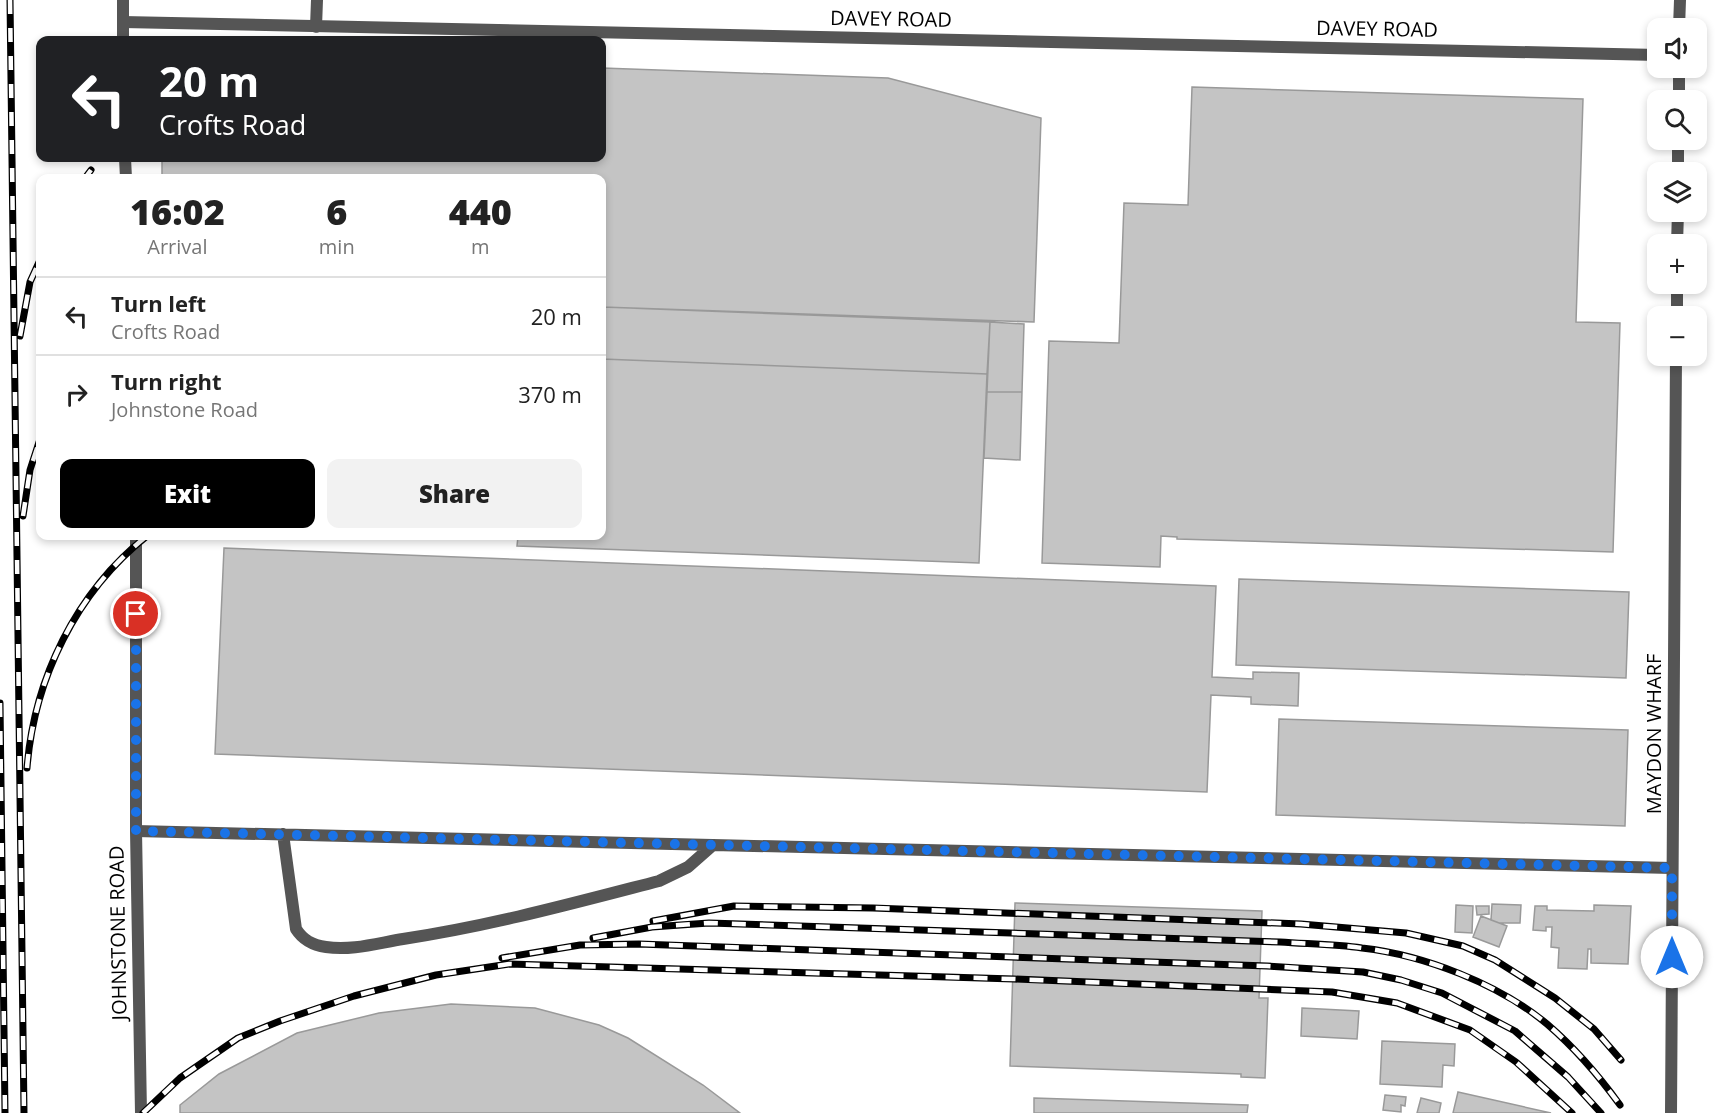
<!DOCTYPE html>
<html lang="en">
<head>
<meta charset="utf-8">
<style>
	body { margin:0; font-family:"Open Sans",sans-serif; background:#f2f2f2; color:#222; height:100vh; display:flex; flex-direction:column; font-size:22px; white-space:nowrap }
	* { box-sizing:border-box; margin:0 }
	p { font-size:20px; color:#767676 }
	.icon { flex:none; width:33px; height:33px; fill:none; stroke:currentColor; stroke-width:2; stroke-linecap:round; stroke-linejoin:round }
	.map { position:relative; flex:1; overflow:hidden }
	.panel { position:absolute; left:36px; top:174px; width:570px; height:366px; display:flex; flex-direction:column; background:#fff; border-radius:12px; box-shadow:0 3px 9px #0003 }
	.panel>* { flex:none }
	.top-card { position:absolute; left:36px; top:36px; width:570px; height:126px; border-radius:12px; box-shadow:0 3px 9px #0003; background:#202124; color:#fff; overflow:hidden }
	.tools { position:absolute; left:1647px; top:18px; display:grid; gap:12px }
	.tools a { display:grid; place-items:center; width:60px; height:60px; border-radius:12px; background:#fff; box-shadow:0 3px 9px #0003; font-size:30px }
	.pin { position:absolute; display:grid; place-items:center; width:51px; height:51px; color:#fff; margin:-26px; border:3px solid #fff; border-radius:50%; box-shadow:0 2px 6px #0007 }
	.me { position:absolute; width:66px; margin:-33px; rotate:0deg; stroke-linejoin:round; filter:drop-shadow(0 0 4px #0008) }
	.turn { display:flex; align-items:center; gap:21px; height:126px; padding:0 24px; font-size:27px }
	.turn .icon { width:78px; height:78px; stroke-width:2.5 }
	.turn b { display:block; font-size:42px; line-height:51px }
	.eta { display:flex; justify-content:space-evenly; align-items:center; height:102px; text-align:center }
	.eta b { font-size:36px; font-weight:800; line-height:42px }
	.action { display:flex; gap:12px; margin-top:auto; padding:12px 24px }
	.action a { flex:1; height:69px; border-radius:12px; background:#000; color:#fff; font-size:24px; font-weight:800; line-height:69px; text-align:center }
	.action a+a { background:#f2f2f2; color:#222 }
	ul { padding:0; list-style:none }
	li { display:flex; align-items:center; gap:18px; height:78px; padding:0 24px; border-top:2px solid #e0e0e0 }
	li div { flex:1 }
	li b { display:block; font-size:22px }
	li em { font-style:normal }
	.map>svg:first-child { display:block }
	.building { fill:#c4c4c4; stroke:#999; stroke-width:1.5 }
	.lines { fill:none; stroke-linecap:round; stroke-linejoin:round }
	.service { stroke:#555; stroke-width:12 }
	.minor { stroke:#555; stroke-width:12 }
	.rail-casing { stroke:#000; stroke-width:7 }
	.rail { stroke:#fff; stroke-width:4.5; stroke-dasharray:14; stroke-linecap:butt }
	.route { stroke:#1a73e8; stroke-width:10; stroke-dasharray:0 18 }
	.labels { text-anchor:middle; stroke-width:4.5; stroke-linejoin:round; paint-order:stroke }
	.street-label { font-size:20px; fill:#000; stroke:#fff }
</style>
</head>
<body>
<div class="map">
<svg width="1726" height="1113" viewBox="0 0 1726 1113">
	<rect width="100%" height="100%" fill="#fff"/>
	<path class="building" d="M602,68L888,78L1041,118L1034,322L602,307V178H162V158H602Z
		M1192,87L1583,99L1576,322L1620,323L1613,552L1177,539V537L1161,536L1160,567L1042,563L1049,341L1119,343L1124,203L1188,205Z
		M602,307L990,322L987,374L602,359Z
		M990,322L1024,324L1022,392H987Z
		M602,359L987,374L979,563L517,546L518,536H602Z
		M987,392H1022L1020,460L984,458Z
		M224,548L1216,586L1212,677L1253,679V672L1299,673L1298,706L1251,704V697L1211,695L1207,792L215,754Z
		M1239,579L1629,592L1626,678L1236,665Z
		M1279,719L1628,730L1625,826L1276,815Z
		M1015,903L1262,911L1259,998H1268L1265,1078L1241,1077V1074L1010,1066Z
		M1492,904L1521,905L1520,923H1499L1491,920Z
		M1456,905L1473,906L1472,933L1455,932Z
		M1594,905L1631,906L1628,964L1591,963V949H1588L1587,969L1558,968L1559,948L1551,947L1552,927H1546V931L1533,930L1535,906H1547V910L1594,911Z
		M1476,906H1489V914L1477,915Z
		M1481,916L1507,926L1499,947L1473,937Z
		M451,1004L535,1008L599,1025L628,1038L703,1085L740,1113H180V1105L219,1074L297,1033L379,1013Z
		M1302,1008L1359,1011L1357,1039L1301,1036Z
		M1382,1041L1455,1044L1454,1066L1443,1065L1442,1087L1380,1084Z
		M1458,1092L1551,1113H1453Z
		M1385,1095L1406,1097L1405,1106L1401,1105V1112L1383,1110Z
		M1034,1098L1248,1105L1247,1113H1034Z
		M1421,1098L1441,1103L1439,1113H1417Z"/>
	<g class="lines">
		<path class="service" d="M123,22L1658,55
			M316,27L317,0
			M136,831L1672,868
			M283,834L296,929C303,940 312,945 326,947C351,951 378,943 403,939C490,926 574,903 659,881L688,867L713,845"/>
		<path class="minor" d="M123,0V40
			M1679,28L1680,0
			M1679,100V68
			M125,158L126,178
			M1678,172V140
			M1677,244L1678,212
			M1677,316V284
			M136,536V831L141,1113
			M1671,1113L1676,356"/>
		<g class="rail-casing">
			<path id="rail" d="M10,0L24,1113
				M85,178L91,170
				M20,336L30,282L40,260
				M23,516L30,470L40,439
				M0,703L5,1113
				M27,768C34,679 76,592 147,536
				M653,921L734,906L873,908L1301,924L1406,933L1463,946L1495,960L1555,998L1594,1029L1621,1060
				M593,938L652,927L709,923L1280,942C1307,944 1335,944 1362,948C1424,955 1499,984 1547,1024C1575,1048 1599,1076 1620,1105
				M502,958L580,945L639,944L1267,966L1363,972L1401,980L1442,993L1515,1031L1568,1077L1601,1113
				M143,1113L180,1078L238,1038L280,1021L354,996L436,975L509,964L1014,979L1332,992L1397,1003L1470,1030L1516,1062L1572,1113"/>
		</g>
		<use href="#rail" class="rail"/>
	</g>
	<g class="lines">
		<path class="route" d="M136,614V831L1672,868V957"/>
	</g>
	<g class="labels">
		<g class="street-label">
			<text transform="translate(891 19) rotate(1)" y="7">DAVEY ROAD</text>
			<text transform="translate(1377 29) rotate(1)" y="7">DAVEY ROAD</text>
			<text transform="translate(1654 734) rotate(-90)" y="7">MAYDON WHARF</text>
			<text transform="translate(118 933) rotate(-91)" y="7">JOHNSTONE ROAD</text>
		</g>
	</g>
</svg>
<div class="tools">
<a><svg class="icon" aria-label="sound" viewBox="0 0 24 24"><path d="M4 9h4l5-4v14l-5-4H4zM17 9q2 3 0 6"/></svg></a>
<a><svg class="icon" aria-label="search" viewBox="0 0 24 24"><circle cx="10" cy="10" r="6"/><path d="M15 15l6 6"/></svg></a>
<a><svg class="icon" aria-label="layers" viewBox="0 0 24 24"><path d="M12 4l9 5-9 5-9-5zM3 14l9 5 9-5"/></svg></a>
<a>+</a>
<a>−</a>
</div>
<div class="pin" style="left:136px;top:614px;background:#d93025"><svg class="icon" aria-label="arrive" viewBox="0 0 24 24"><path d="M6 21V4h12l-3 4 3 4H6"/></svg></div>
<svg class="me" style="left:1672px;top:957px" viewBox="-20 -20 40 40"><circle r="19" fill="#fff"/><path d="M0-13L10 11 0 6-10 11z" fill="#1a73e8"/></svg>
<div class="top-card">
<div class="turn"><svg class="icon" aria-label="left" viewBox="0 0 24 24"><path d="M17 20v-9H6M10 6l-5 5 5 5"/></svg><div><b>20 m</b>Crofts Road</div></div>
</div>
<section class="panel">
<div class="eta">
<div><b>16:02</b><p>Arrival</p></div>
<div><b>6</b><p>min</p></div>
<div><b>440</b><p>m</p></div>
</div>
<ul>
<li><svg class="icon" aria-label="left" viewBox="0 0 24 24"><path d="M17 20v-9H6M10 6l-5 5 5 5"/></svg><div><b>Turn left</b><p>Crofts Road</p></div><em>20 m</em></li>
<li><svg class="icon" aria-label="right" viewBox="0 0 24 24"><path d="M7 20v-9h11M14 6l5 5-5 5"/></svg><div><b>Turn right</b><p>Johnstone Road</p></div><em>370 m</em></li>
</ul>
<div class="action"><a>Exit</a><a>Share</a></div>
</section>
</div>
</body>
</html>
